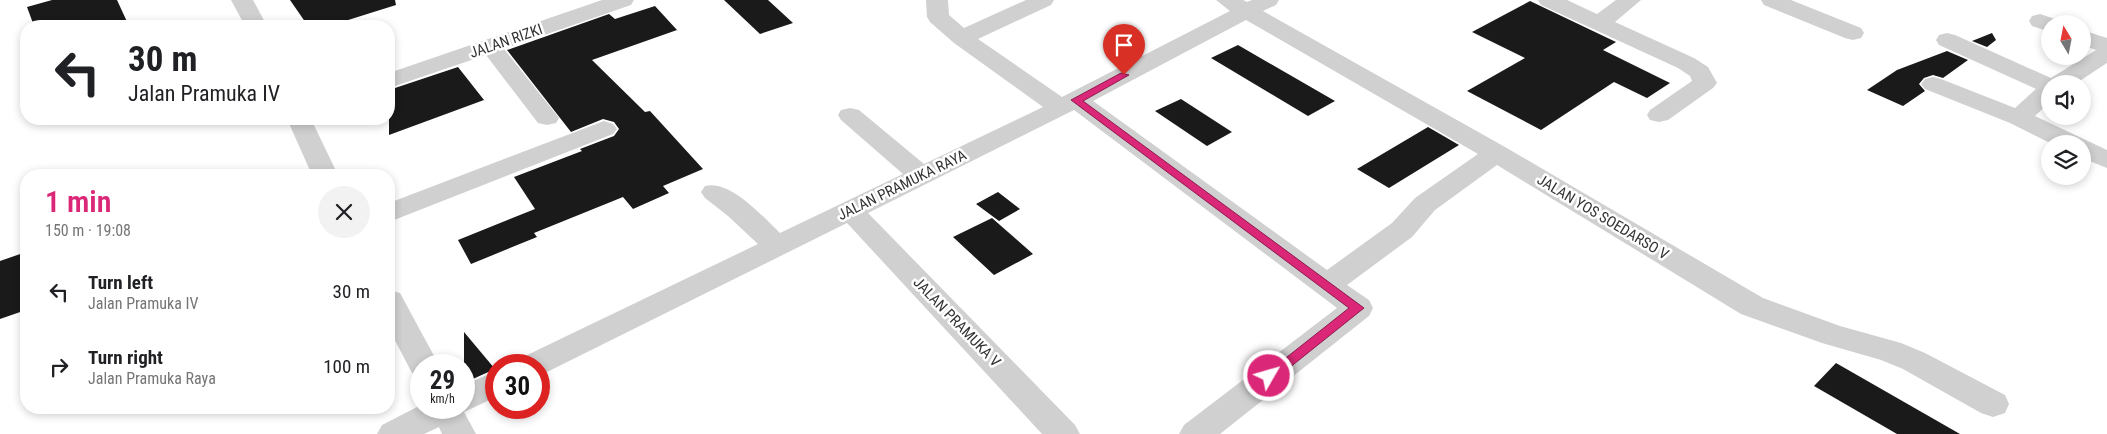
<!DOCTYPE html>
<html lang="en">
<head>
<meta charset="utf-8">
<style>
	body { margin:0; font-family:"Roboto Condensed",sans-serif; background:#f2f2f2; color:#202124; height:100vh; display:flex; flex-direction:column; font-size:19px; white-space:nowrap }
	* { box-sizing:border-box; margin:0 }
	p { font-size:16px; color:#757577 }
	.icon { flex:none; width:28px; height:28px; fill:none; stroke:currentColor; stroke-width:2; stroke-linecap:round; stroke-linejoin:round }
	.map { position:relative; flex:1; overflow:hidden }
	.details { position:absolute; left:20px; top:169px; width:375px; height:245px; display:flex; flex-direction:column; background:#fff; border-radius:20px; box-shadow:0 2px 8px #0003 }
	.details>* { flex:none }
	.banner { position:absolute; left:20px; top:20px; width:375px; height:105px; border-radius:20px; box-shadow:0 2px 8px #0003; background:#fff; color:#202124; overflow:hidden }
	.needle { width:32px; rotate:350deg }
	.tools { position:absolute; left:2041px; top:15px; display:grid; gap:10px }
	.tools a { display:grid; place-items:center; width:50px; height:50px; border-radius:50%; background:#fff; box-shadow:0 2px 8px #0003; font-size:25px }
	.speed { position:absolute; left:410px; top:354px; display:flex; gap:10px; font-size:25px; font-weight:700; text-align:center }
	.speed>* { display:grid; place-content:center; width:65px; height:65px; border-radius:50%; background:#fff; box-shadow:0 2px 8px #0003; line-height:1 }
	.speed small { font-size:12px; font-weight:400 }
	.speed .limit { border:8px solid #d22; background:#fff; color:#111 }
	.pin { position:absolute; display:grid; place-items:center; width:42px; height:42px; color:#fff; margin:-51px -21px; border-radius:50% 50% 50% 0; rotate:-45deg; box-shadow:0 0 5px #0007 }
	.pin .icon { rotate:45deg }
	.me { position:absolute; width:55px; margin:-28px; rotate:52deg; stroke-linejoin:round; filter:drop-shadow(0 0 4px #0008) }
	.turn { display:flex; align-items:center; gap:18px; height:105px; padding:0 25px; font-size:22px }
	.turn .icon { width:65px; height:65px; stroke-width:2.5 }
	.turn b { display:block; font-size:35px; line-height:42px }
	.round { display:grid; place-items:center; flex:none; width:52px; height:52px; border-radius:26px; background:#f2f2f2 }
	.summary { display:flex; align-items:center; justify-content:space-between; height:85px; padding:0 25px }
	h1 { font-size:30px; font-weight:600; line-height:38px; color:#db2777 }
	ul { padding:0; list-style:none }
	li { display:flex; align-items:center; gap:15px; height:75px; padding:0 25px }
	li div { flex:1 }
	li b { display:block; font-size:19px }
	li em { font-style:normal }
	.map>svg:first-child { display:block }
	.building { fill:#1a1a1a }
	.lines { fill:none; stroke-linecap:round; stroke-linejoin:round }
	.minor { fill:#d0d0d0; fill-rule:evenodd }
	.route { fill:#db2777; stroke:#8e194d }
	.labels { text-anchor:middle; stroke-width:5; stroke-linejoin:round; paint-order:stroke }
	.street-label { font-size:15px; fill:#333; stroke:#fff }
</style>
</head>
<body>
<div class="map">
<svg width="2107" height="434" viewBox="0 0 2107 434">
	<rect width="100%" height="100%" fill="#fff"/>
	<path class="building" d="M52,0H117L129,26H34L27,7Z
		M290,0H395L396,5L329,26H308Z
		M724,0H768L793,23L760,34Z
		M1530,1L1616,42L1603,50L1670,83L1647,98L1614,82L1541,130L1467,91L1525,58L1472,32Z
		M655,6L677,30L592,60L645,112L650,111L703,169L663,186L669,193L633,209L623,197L534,233L537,237L471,264L458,240L535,209L514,177L582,151L580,149L614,136L619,129L614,122L603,119L571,132L507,50L609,14L615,19Z
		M1992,33L1996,40L1987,47L1972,41Z
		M1238,45L1335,101L1308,116L1211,58Z
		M1947,51L1968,60L1943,78L1933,75L1924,78L1919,84L1925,91L1903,106L1867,90L1897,70Z
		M458,67L484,100L389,135V90Z
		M1181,99L1232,132L1207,146L1155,111Z
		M1428,127L1459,145L1389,188L1357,169Z
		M998,192L1020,209L999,221L976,204Z
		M992,218L1033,254L994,275L953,237Z
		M26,252V310L0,319V261Z
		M464,332L495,369L464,383Z
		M1836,363L1960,434H1897L1814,386Z"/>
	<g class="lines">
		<path class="minor" d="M231,0H253L267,26H245Z
			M602,0H634L631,5L504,49L559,118L556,123L547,125L538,123L486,55L389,88V73Z
			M926,0H948L949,15L964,28L1026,0H1054L1051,5L978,39L1062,97L1230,11L1216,0H1243L1247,2L1252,0H1279L1276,5L1263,11L1505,147L1763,298L1840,326L1901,343L1925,353L2005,395L2009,404L2005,413L1993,417L1981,413L1903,369L1881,360L1822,343L1741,314L1497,165L1435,210L1412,237L1347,285L1369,300L1373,308L1369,316L1220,434H1179L1184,425L1337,308L1074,110L868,213L1075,425L1080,434H1042L847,223L545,373L539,375V365H518L523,357L758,244L728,216L705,198L701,192L705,186C730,179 762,216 780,233L903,174L841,120L838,115L841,110L850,108L859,110L924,164L1043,107L954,43L930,22L927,17ZM1246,20L1478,154L1415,198L1392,223L1327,270L1093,101Z
			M1538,0H1567L1597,14L1616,0H1641L1615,22L1694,58L1708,67L1717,83L1713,88L1668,120L1659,122L1650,120L1647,115L1650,110L1692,81L1690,76L1678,68L1541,5Z
			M1761,0H1791L1861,28L1864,33L1861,38L1853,40L1845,38L1764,5Z
			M2040,14L2058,20L2060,24H2050V32L2032,26L2029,21L2032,16Z
			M2082,30L2107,38V63L2075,84H2050V102L2035,116L2107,150V168L2082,158V144H2052L2010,123L1925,89L1921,84L1925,79L1933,77L1941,79L2015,108L2036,89L1939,45L1936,40L1939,35L1947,33L1955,35L2051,78L2096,50L2082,45Z
			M287,119H311L338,175H312Z
			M604,121L613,124L617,129L613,134L389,222V203Z
			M389,290L400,293L439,365H421V376L412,373L389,329Z
			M496,371V397L464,412L476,434H442L439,427L424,434H377L382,425L421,405V408H464V385Z"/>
	</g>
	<path class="route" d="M1121,73L1129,75L1083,101L1364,308L1274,380H1265L1263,376L1349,308L1071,100Z"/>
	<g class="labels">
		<g class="street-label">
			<text transform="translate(506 41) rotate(-19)" y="5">JALAN RIZKI</text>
			<text transform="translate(902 185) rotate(-26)" y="5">JALAN PRAMUKA RAYA</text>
			<text transform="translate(1603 217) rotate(31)" y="5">JALAN YOS SOEDARSO V</text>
			<text transform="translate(957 322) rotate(46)" y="5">JALAN PRAMUKA V</text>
		</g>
	</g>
</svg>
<div class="tools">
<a><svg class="needle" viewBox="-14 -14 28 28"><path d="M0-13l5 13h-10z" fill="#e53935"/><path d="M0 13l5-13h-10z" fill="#757577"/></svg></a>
<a><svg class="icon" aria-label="sound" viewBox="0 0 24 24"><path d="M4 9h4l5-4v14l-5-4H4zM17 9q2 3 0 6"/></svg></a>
<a><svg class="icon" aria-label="layers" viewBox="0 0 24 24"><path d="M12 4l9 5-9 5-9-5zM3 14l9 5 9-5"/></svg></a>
</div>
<div class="speed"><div>29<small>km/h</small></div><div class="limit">30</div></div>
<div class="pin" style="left:1124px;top:75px;background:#d93025"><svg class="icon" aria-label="arrive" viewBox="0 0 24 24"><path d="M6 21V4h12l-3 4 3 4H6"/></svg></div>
<svg class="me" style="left:1269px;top:376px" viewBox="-20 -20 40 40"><circle r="17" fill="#db2777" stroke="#fff" stroke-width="3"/><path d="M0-11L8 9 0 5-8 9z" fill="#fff"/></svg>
<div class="banner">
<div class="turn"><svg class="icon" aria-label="left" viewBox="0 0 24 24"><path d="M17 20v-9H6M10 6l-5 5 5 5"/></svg><div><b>30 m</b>Jalan Pramuka IV</div></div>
</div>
<section class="details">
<div class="summary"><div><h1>1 min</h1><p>150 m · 19:08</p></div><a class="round"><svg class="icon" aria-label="close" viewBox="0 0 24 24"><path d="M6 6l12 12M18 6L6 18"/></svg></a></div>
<ul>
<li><svg class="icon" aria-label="left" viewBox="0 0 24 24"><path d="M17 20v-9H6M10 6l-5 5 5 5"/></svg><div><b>Turn left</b><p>Jalan Pramuka IV</p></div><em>30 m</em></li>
<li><svg class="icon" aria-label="right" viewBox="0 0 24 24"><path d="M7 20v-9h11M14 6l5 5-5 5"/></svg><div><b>Turn right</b><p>Jalan Pramuka Raya</p></div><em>100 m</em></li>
</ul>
</section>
</div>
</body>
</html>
